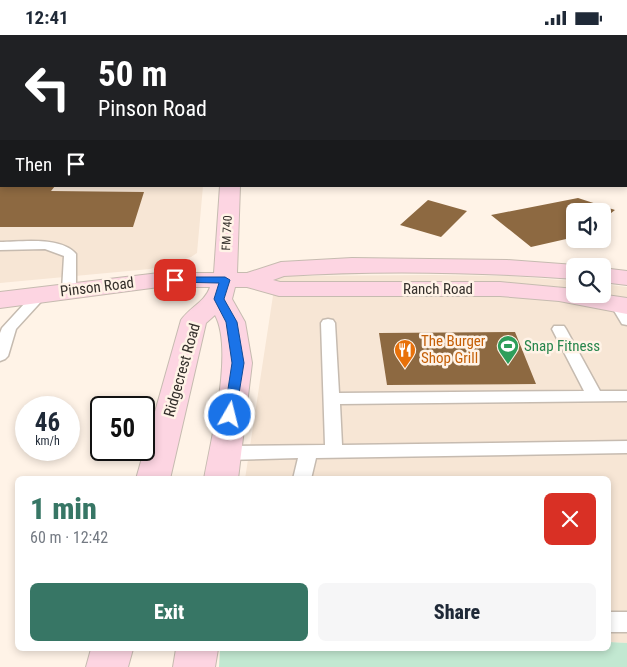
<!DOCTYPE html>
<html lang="en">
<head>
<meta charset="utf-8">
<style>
	body { margin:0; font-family:"Roboto Condensed",sans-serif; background:#f6f6f7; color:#1f2937; height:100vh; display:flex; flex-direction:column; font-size:19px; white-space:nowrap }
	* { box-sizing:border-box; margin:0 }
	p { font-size:16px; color:#747a83 }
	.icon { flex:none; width:28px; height:28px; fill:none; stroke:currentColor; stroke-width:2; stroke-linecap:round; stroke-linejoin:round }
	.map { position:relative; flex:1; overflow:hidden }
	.side { position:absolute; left:15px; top:441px; width:596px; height:175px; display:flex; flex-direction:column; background:#fff; border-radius:8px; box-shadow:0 2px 8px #0003 }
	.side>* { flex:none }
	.hud { position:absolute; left:0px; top:0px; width:628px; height:152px; box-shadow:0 2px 8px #0003; background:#202124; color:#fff; overflow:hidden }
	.fabs { position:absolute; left:566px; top:168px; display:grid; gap:10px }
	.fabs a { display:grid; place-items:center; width:45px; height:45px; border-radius:8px; background:#fff; box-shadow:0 2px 8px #0003; font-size:25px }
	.speed { position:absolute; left:15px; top:361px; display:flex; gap:10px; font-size:25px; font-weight:700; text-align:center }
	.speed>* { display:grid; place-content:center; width:65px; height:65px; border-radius:50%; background:#fff; box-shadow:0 2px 8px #0003; line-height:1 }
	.speed small { font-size:12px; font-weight:400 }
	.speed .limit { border:2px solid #111; border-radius:8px; background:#fff; color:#111 }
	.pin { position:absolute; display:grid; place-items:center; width:42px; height:42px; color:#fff; margin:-21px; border-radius:10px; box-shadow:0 2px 8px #0006 }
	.me { position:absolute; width:55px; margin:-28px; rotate:8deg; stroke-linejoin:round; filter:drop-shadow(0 0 4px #0008) }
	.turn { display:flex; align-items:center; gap:18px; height:105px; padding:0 15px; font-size:22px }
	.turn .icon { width:65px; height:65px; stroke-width:2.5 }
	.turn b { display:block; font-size:35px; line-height:42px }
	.then { display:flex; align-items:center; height:48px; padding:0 15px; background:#0003; gap:10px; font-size:19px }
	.round { display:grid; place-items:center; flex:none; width:52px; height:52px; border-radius:8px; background:#f6f6f7 }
	.summary { display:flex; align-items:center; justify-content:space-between; height:85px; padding:0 15px }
	h1 { font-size:30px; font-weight:800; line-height:38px; color:#377665 }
	.action { display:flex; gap:10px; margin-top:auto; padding:10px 15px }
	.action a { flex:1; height:58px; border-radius:8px; background:#377665; color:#fff; font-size:20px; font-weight:800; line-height:58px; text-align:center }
	.action a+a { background:#f6f6f7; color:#1f2937 }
	.status { display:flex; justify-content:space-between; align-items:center; height:35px; padding:0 25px; background:#fff; direction:ltr }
	.status svg { height:14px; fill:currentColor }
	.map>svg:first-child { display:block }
	.built { fill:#f7e6d5 }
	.green { fill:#c2e8d1 }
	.building { fill:#8d6941 }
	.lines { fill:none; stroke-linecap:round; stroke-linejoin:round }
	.lane-casing { stroke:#c6bbb0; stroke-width:3 }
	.street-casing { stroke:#c6bbb0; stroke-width:2 }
	.secondary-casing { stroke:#c6bbb0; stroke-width:2 }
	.lane { fill:#fff; fill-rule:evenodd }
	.street { fill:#fff; fill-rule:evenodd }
	.secondary { fill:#fdd5e2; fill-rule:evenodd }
	.route { fill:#1a73e8; stroke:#114b97 }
	.labels { text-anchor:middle; stroke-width:5; stroke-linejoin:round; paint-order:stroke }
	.far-street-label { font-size:12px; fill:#35302c; stroke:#fff3e7 }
	.street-label { font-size:15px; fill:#35302c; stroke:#fff3e7 }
	.food-label { font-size:15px; fill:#c56008; stroke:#fff3e7; text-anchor:start }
	.leisure-label { font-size:15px; fill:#27864d; stroke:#fff3e7; text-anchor:start }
</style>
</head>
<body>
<div class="status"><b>12:41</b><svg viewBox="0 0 49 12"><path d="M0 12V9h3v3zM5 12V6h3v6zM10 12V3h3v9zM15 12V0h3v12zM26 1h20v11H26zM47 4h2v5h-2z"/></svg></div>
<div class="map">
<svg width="627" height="632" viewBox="0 0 627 632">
	<rect width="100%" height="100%" fill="#fff3e7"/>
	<path class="built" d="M0,39L1,151H203L197,218L191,222L150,234L0,248Z
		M434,240L508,241L575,246V259H602L603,249L627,252V608L609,607V444H245L276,241Z"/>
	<path class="green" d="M609,607L627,608V632H219L220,614H609Z"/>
	<path class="building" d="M0,151H55L51,156L144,157L133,192H0Z
		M578,163L615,175L602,185V176H575V202L531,212L491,180Z
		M428,165L467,176L441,202L400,190Z
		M515,297L536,349L387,350L379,298Z"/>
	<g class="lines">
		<g class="lane-casing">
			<path id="lane" d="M0,207C21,207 61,201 76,219V255L69,259L62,255L64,221L45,214L0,215Z
				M41,255L48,259L16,294L8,321L5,324L0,326V298L2,293L36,256Z
				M617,265L622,266L627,274V290L622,289L610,269Z
				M328,284L333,285L335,288L339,358L584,356L552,294L554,291H564L566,294L600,356H627V366L340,369L342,410L627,406V418L316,423L311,444H293L298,423L225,425L219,423L216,418L219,413L225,411L325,410L321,288L323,285Z
				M609,577H627V597H609Z"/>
		</g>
		<g class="street-casing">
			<path id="street" d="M374,0H392V1H375Z
				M0,8H1V16H0Z
				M626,43H627V51H626Z
				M626,124L627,125V137L626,136Z"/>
		</g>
		<g class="secondary-casing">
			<path id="secondary" d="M235,0H247V1H235Z
				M220,151H240L237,238H247L281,227L352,223L507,225L575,230L580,231H575V244C478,237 381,235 284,241L273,245L280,247H500L575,254V259H600L627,263V279L559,266L500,261H279L247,252H235L232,264L245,287L252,328L238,444H204C211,404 234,315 215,280L206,288L170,444H136L181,285C190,272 205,267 210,252H159L0,273V257L159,238H214Z
				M602,233L627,236V250L602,247Z
				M91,614H133L128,632H86Z
				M176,614H218L215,632H173Z"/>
		</g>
		<use href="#lane" class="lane"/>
		<use href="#street" class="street"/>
		<use href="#secondary" class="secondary"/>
	</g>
	<path class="route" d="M175,242H225L230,245L224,264L237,287L244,328L235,383L230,384L224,380L232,328L226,287L214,264L219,248L172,247L170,245Z"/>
	<defs>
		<g id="stadium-pin" transform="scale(1.125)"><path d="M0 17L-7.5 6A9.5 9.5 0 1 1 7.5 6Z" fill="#2e9e5b" stroke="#fff3e7"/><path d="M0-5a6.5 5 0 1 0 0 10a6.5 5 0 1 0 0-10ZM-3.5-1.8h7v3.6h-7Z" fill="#fff"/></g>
		<g id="restaurant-pin" transform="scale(1.125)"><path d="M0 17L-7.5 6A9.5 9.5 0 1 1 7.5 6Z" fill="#e8710a" stroke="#fff3e7"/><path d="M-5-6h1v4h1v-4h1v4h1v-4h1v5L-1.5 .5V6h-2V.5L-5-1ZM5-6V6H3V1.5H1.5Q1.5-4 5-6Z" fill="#fff"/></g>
	</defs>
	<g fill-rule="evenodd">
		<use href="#stadium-pin" x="508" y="311"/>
		<use href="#restaurant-pin" x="405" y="315"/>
	</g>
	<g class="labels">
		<g class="far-street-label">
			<text transform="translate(227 198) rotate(-87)" y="4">FM 740</text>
		</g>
		<g class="street-label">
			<text transform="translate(97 252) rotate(-7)" y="5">Pinson Road</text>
			<text x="438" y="259">Ranch Road</text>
			<text transform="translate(182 335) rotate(-74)" y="5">Ridgecrest Road</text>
		</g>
		<g class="food-label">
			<text x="421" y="311">The Burger<tspan x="421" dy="17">Shop Grill</tspan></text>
		</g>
		<g class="leisure-label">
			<text x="524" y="316">Snap Fitness</text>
		</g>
	</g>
</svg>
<div class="fabs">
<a><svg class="icon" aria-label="sound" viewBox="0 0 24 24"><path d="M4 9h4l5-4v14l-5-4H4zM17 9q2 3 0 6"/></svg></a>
<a><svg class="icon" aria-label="search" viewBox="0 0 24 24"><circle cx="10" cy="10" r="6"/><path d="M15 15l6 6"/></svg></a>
</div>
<div class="speed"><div>46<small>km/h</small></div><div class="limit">50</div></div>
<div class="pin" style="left:175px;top:245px;background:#d93025"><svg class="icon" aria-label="arrive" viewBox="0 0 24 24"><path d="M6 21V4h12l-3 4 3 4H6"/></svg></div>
<svg class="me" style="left:230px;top:380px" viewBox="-20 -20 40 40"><circle r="17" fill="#1a73e8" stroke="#fff" stroke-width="3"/><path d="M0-11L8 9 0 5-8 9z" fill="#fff"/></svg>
<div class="hud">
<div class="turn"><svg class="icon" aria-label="left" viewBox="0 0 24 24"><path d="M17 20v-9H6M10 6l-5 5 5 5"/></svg><div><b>50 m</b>Pinson Road</div></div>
<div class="then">Then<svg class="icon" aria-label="arrive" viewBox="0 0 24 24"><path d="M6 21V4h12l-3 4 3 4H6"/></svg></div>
</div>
<section class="side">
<div class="summary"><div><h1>1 min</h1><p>60 m · 12:42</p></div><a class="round" style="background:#d93025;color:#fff"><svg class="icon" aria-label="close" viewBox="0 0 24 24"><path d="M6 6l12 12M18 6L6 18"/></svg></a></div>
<div class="action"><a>Exit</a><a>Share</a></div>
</section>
</div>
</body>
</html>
